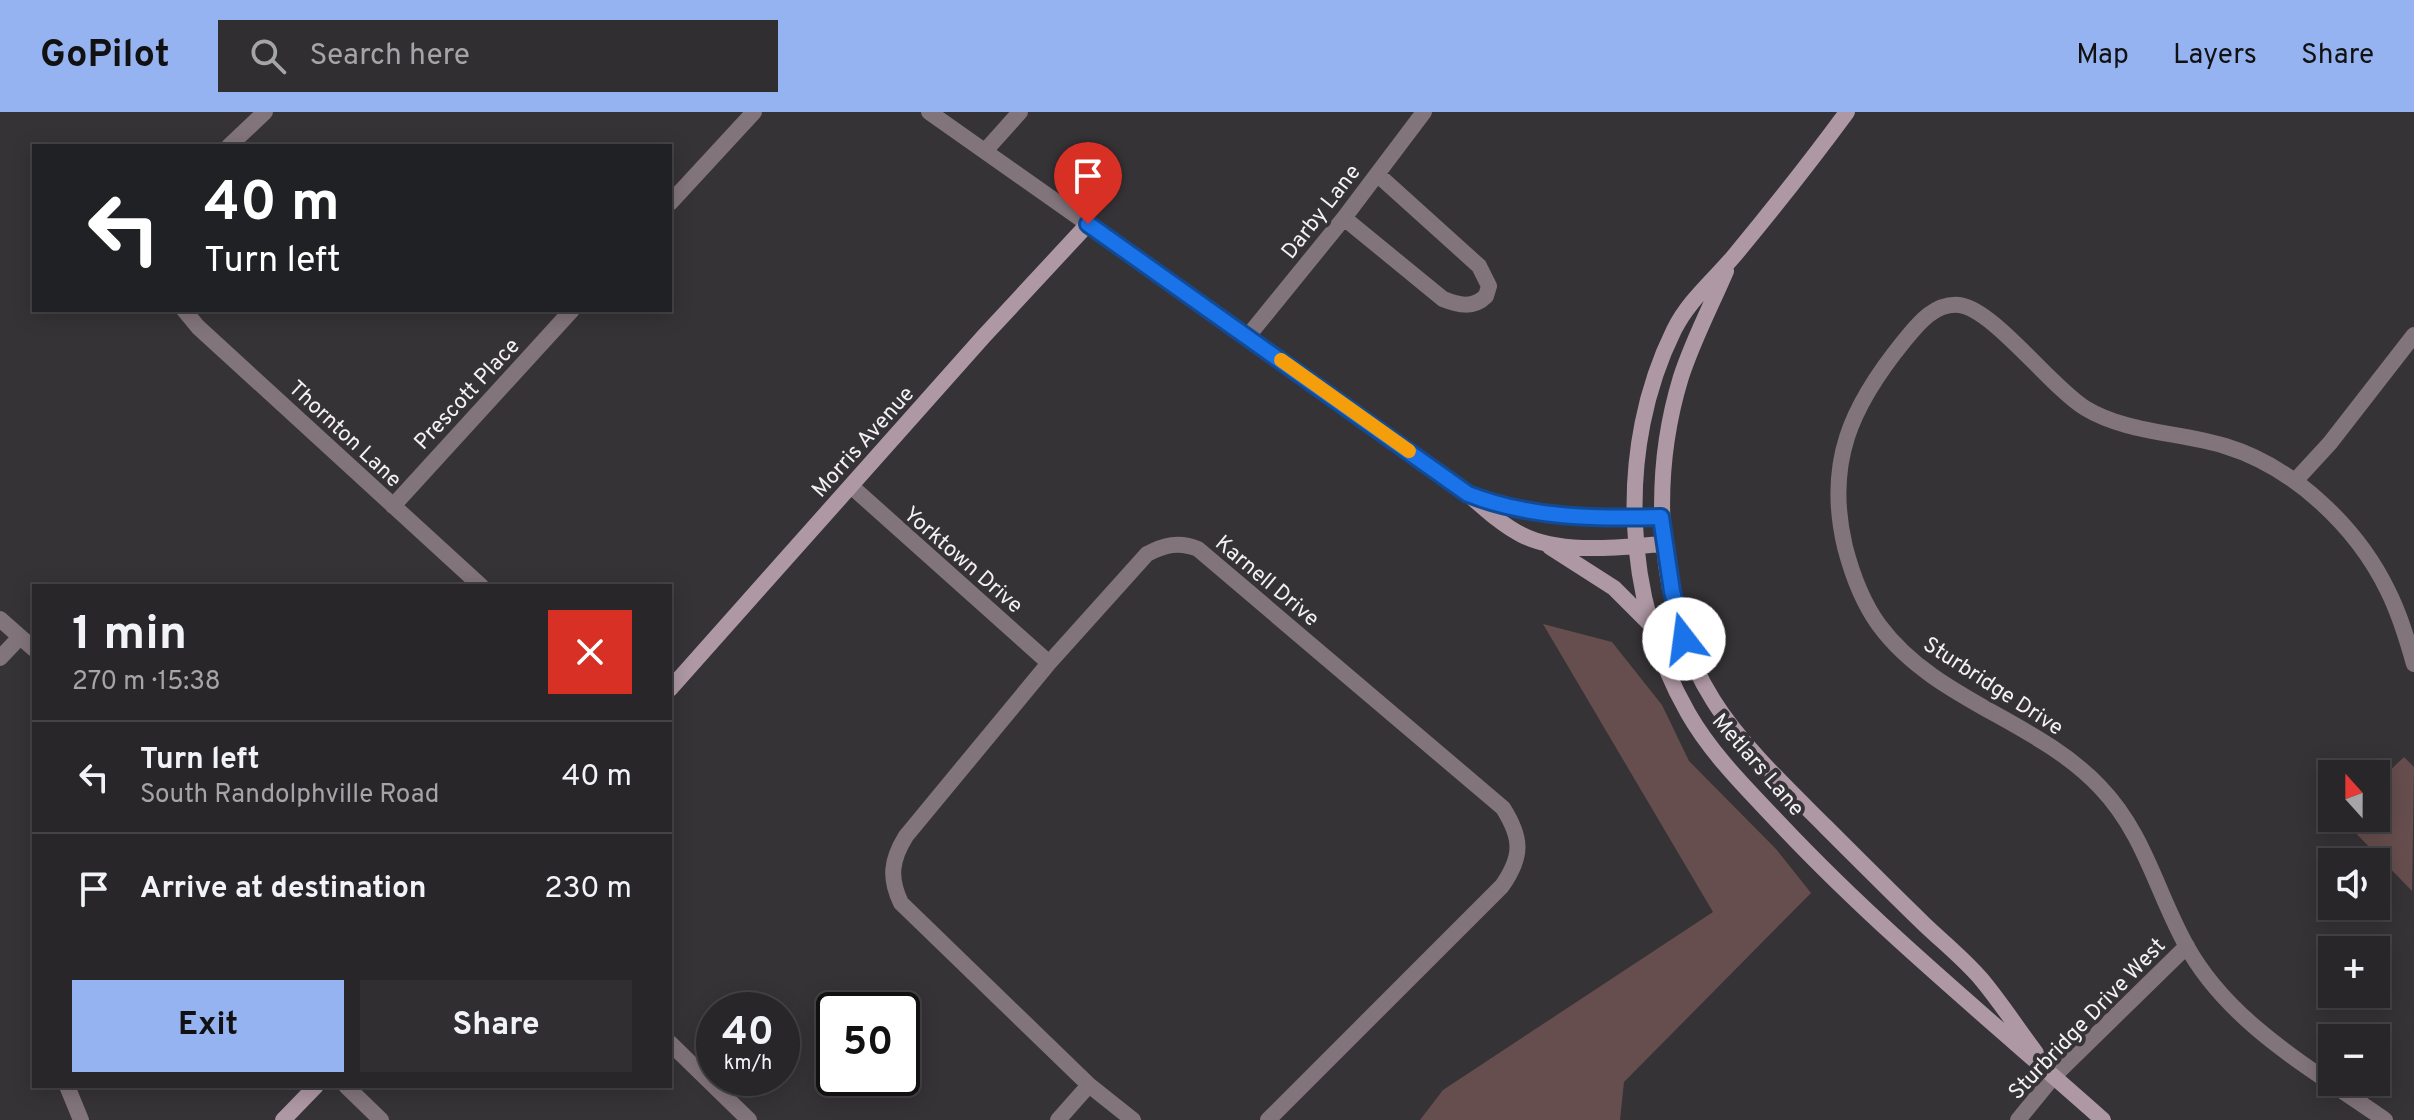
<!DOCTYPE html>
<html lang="en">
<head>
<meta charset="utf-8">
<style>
	body { margin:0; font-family:Overpass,sans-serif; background:#302e31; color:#f1f3f6; height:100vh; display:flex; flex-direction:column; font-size:30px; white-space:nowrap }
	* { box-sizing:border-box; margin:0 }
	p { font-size:26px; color:#a5a5a8 }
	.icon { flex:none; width:44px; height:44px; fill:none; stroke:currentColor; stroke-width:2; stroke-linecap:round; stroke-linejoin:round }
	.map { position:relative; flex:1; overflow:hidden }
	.sheet { position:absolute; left:32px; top:472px; width:640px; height:504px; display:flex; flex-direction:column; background:#282629; border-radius:0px; box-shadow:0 4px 20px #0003,0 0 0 2px #444346 }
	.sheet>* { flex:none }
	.guide { position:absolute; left:32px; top:32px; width:640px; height:168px; border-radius:0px; box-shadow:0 4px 20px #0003,0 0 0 2px #444346; background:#202124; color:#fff; overflow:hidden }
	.needle { width:52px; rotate:339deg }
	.tools { position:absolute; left:2318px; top:648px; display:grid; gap:16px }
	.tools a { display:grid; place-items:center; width:72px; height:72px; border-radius:0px; background:#282629; box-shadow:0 4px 20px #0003,0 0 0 2px #444346; font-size:40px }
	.speed { position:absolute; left:696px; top:880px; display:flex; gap:16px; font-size:40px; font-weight:700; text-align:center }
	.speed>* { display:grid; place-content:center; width:104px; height:104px; border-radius:50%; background:#282629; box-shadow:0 4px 20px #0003,0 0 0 2px #444346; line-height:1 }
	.speed small { font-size:20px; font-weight:400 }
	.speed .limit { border:4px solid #111; border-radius:12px; background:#fff; color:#111 }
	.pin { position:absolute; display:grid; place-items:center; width:68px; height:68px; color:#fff; margin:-82px -34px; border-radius:50% 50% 50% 0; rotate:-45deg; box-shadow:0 0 8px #0007 }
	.pin .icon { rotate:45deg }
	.me { position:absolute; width:88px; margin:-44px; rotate:345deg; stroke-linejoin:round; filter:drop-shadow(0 0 6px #0008) }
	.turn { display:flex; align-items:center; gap:28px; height:168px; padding:0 40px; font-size:36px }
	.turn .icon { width:104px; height:104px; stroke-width:2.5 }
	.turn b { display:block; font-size:56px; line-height:68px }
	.round { display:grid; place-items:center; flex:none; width:84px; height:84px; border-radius:0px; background:#302e31 }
	.headline { display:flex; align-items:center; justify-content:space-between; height:136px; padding:0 40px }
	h1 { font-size:48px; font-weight:700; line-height:60px }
	.action { display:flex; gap:16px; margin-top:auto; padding:16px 40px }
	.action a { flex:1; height:92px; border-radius:0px; background:#95b2f1; color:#111; font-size:32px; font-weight:700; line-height:92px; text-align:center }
	.action a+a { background:#302e31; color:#f1f3f6 }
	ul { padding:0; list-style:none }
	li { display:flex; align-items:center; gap:24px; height:112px; padding:0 40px; border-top:2px solid #444346 }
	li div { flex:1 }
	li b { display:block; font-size:30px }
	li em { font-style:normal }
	header { display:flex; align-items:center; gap:48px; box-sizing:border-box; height:112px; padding:0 40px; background:#95b2f1; color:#111 }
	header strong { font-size:38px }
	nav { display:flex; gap:44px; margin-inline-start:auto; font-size:28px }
	.search { width:560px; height:72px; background:#302e31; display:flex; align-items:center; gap:20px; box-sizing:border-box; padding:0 28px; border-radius:0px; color:#a5a5a8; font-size:30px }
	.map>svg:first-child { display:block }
	.green { fill:#674e4e }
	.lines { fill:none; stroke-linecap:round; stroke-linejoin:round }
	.street { stroke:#82747b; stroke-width:16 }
	.secondary { stroke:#ae98a3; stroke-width:16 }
	.route-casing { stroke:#114b97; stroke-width:20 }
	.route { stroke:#1a73e8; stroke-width:14 }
	.slow { stroke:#f59e0b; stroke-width:14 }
	.labels { text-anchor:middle; stroke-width:8; stroke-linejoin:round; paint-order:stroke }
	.street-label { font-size:22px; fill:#f3f1f4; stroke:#363337 }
</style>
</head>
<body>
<header>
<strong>GoPilot</strong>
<div class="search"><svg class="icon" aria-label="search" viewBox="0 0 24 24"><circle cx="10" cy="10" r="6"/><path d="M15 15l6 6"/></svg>Search here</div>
<nav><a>Map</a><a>Layers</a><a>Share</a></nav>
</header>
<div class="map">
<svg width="2414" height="1008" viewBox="0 0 2414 1008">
	<rect width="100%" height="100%" fill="#363337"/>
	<path class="green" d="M1543,512L1612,530L1662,593L1689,649L1776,737L1811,781L1624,970L1620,1008H1420L1443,978L1713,800Z
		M2404,645L2414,655L2412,779L2341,706H2376V672Z"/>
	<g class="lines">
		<path class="street" d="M929,0L1088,112
			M229,34L265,0
			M985,39L1020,0
			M670,91L754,0
			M1344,106L1443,187C1458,193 1473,197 1486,184L1489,174L1479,154L1377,62
			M184,198L198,215L481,474
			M1248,224L1344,106L1424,0
			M2295,369L2330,331L2414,223
			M851,374L1049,551
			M393,394L572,198
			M0,507L34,537
			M0,546L20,525
			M670,931L749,1008
			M67,974L81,1008
			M346,974L381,1008
			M1058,1008L1089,973
			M1133,1008L1089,973L901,791C889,766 891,748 906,724L1049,551L1147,442C1164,433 1179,429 1198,437L1503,696C1522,726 1523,744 1502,774L1268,1008
			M2018,1008L2054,964L2187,834
			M2385,1008C2314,958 2229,912 2186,833C2156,779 2145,722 2100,675C2037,608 1935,589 1879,513C1863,491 1852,462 1845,435C1825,351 1851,294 1904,229C1918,212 1934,191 1959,193C1992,196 2051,275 2085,296C2126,321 2179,320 2225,334C2294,355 2357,415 2388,479C2400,503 2407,527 2414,552"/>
		<path class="secondary" d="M1847,0C1811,49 1773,97 1734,144C1713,169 1689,188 1674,218C1616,335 1623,488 1688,601C1712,643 1748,678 1781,713C1881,819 1994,911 2103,1008
			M1726,159C1711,194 1693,228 1681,265C1650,366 1655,496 1713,588C1741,633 1788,677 1826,715C1859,748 1892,781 1925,813C1944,831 1965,848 1982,868C2001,891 2018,917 2036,941
			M1477,385C1534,408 1601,407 1661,405
			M1550,435L1614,476L1651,513
			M670,577L984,224L1088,112L1468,382C1485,397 1502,413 1522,423C1561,443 1621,435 1663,432
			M283,1008L316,974"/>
	</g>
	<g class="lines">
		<g class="route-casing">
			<path id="route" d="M1088,112L1468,382C1529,406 1596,407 1661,405L1672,479L1684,527"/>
		</g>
		<use href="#route" class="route"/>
		<path class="slow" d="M1281,248L1409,339"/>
	</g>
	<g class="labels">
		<g class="street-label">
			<text transform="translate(1320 99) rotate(-52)" y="8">Darby Lane</text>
			<text transform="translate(466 281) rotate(-47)" y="8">Prescott Place</text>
			<text transform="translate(346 321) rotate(43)" y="8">Thornton Lane</text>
			<text transform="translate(862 329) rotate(-48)" y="8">Morris Avenue</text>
			<text transform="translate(964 447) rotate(41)" y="8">Yorktown Drive</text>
			<text transform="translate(1268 468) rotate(40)" y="8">Karnell Drive</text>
			<text transform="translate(1994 573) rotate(33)" y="8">Sturbridge Drive</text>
			<text transform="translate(1759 652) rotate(49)" y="8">Metlars Lane</text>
			<text transform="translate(2086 906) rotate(-46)" y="8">Sturbridge Drive West</text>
		</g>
	</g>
</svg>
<div class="tools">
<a><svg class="needle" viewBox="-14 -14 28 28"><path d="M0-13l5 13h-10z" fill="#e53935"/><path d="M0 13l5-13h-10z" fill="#a5a5a8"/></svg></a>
<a><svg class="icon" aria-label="sound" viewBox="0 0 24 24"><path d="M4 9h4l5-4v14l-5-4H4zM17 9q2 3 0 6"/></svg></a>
<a>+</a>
<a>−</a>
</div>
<div class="speed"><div>40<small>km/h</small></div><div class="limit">50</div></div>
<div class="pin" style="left:1088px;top:112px;background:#d93025"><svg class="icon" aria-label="arrive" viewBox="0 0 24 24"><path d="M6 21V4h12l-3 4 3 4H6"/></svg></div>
<svg class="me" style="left:1684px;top:527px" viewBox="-20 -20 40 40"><circle r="19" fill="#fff"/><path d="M0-13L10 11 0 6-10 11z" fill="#1a73e8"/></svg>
<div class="guide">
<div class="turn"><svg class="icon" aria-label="left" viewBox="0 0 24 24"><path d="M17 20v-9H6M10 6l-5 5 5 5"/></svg><div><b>40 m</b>Turn left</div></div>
</div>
<section class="sheet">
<div class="headline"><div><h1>1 min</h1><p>270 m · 15:38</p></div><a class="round" style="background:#d93025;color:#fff"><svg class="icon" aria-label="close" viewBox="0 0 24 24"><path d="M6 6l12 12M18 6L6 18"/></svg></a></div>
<ul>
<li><svg class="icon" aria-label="left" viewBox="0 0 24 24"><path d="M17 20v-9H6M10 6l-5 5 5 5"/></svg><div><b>Turn left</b><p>South Randolphville Road</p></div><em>40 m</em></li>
<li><svg class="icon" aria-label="arrive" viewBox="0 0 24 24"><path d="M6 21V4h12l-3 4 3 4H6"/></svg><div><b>Arrive at destination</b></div><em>230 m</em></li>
</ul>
<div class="action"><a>Exit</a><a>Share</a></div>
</section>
</div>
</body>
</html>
